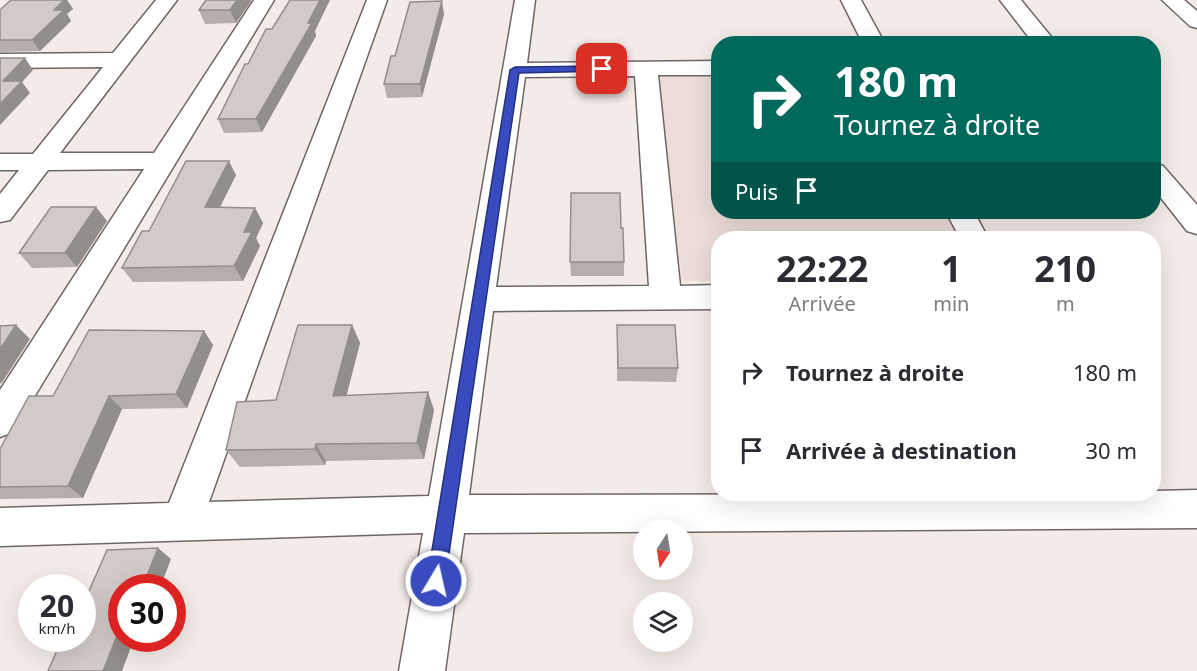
<!DOCTYPE html>
<html lang="fr">
<head>
<meta charset="utf-8">
<style>
	body { margin:0; font-family:"Noto Sans",sans-serif; background:#f7f7f7; color:#2b2b33; height:100vh; display:flex; flex-direction:column; font-size:22px; white-space:nowrap }
	* { box-sizing:border-box; margin:0 }
	p { font-size:20px; color:#7c7c81 }
	.icon { flex:none; width:33px; height:33px; fill:none; stroke:currentColor; stroke-width:2; stroke-linecap:round; stroke-linejoin:round }
	.map { position:relative; flex:1; overflow:hidden }
	.panel { position:absolute; left:711px; top:231px; width:450px; height:270px; display:flex; flex-direction:column; background:#fff; border-radius:24px; box-shadow:0 6px 24px #0002 }
	.panel>* { flex:none }
	.hud { position:absolute; left:711px; top:36px; width:450px; height:183px; border-radius:24px; box-shadow:0 6px 24px #0002; background:#00695c; color:#fff; overflow:hidden }
	.needle { width:39px; rotate:192deg }
	.controls { position:absolute; left:633px; top:520px; display:grid; gap:12px }
	.controls a { display:grid; place-items:center; width:60px; height:60px; border-radius:50%; background:#fff; box-shadow:0 6px 24px #0002; font-size:30px }
	.speed { position:absolute; left:18px; top:574px; display:flex; gap:12px; font-size:30px; font-weight:700; text-align:center }
	.speed>* { display:grid; place-content:center; width:78px; height:78px; border-radius:50%; background:#fff; box-shadow:0 6px 24px #0002; line-height:1 }
	.speed small { font-size:15px; font-weight:400 }
	.speed .limit { border:9px solid #d22; background:#fff; color:#111 }
	.pin { position:absolute; display:grid; place-items:center; width:51px; height:51px; color:#fff; margin:-26px; border-radius:12px; box-shadow:0 3px 9px #0006 }
	.me { position:absolute; width:66px; margin:-33px; rotate:9deg; stroke-linejoin:round; filter:drop-shadow(0 0 4px #0008) }
	.turn { display:flex; align-items:center; gap:21px; height:126px; padding:0 24px; font-size:27px }
	.turn .icon { width:78px; height:78px; stroke-width:2.5 }
	.turn b { display:block; font-size:42px; line-height:51px }
	.then { display:flex; align-items:center; height:57px; padding:0 24px; background:#0003; gap:12px; font-size:22px }
	.eta { display:flex; justify-content:space-evenly; align-items:center; height:102px; text-align:center }
	.eta b { font-size:36px; font-weight:700; line-height:42px }
	ul { padding:0; list-style:none }
	li { display:flex; align-items:center; gap:18px; height:78px; padding:0 24px }
	li div { flex:1 }
	li b { display:block; font-size:22px }
	li em { font-style:normal }
	.map>svg:first-child { display:block }
	.built { fill:#eddcd8 }
	.lines { fill:none; stroke-linecap:round; stroke-linejoin:round }
	.minor-casing { stroke:#6e6765; stroke-width:3 }
	.minor { fill:#fff; fill-rule:evenodd }
	.wall { fill:#b5aeac }
	.shaded-wall { fill:#938d8c }
	.building { fill:#d2cac8; stroke:#938d8c; stroke-width:1.5 }
	.route { fill:#384cbf; stroke:#24317c; stroke-width:1.5 }
</style>
</head>
<body>
<div class="map">
<svg width="1197" height="671" viewBox="0 0 1197 671">
	<rect width="100%" height="100%" fill="#f3ebe8"/>
	<path class="built" d="M718,73V212H950L964,238H718V281H682L658,74Z"/>
	<g class="lines">
		<g class="minor-casing">
			<path id="minor" d="M156,0H177L60,153H154L254,0H274L13,432L0,437V390L144,169L48,170L10,220L0,222V194L19,170H0V154H33L103,67L0,68V54L113,53Z
				M367,0H387L209,502L429,496L515,0H535L527,63L718,61V75H658L680,286L718,285V309L493,311L469,495L1154,494V491L1197,490V528L464,533L445,671H399L423,533L0,546V508L169,503ZM635,76L649,286L496,287L525,77Z
				M841,0H861L885,44H863Z
				M1000,0H1021L1057,44H1034Z
				M1162,0H1184L1197,11V28L1190,26Z
				M1154,164L1163,166L1197,205V234L1187,231L1154,189Z
				M946,212H974L988,238H960Z"/>
		</g>
		<use href="#minor" class="minor"/>
	</g>
	<path class="wall" d="M11,0H67L73,9L67,14L71,21L40,51L0,52V10Z
		M206,0H250L251,1L236,23L205,24L199,10Z
		M444,14L422,97L387,98L384,84L395,56Z
		M315,31L316,36L262,132L224,133L218,119L248,64Z
		M236,175L220,207L255,208L263,223L256,238L260,246L243,281L133,282L122,268L149,231Z
		M107,221L77,267L32,268L19,253Z
		M621,228L624,262V276H571L570,262Z
		M352,325L360,343L346,396L434,410L424,459L326,461L325,465L240,467L226,450Z
		M617,325L678,368L676,382L617,381Z
		M204,331L213,345L187,408L122,409L83,498L0,499V449L53,396Z"/>
	<path class="shaded-wall" d="M64,0H67L73,9L67,14L71,21L40,51L32,40L54,10Z
		M237,0H250L251,1L236,23L230,10Z
		M320,0H330L315,31L316,36L262,132L256,119Z
		M442,1L444,14L422,97L420,84Z
		M25,58L33,70L22,82L30,93L0,125V104L3,81Z
		M229,161L236,175L213,221L205,207Z
		M96,207L107,221L77,267L65,253Z
		M255,208L263,223L256,238L260,246L243,281L234,266L244,232Z
		M16,325L30,339L1,384L0,382V349Z
		M352,325L360,343L342,413L333,396Z
		M204,331L213,345L187,408L176,394Z
		M428,392L434,410L424,459L417,443Z
		M109,396L122,409L83,498L68,486Z
		M316,444L326,461L325,465L315,449Z
		M158,548L171,559L160,588H142Z
		M122,623V639H134L122,671H103Z"/>
	<path class="building" d="M11,0H64L54,10H64L32,40H0V10Z
		M206,0H237L230,10H199Z
		M290,0H320L308,23H312L256,119H218L245,64H248L266,29H272Z
		M442,1L420,84H384L391,56H395L410,2Z
		M0,58H25L3,81H22L0,104Z
		M186,161H229L205,207L255,208L244,232H252L234,266L122,268L142,231H149Z
		M571,193H620L621,228H623L624,262H570Z
		M51,207H96L65,253H19Z
		M16,325L0,349V326Z
		M298,325H352L333,396L428,392L417,443L316,444L315,449L226,450L237,402L276,400Z
		M617,325H675L678,368H618Z
		M89,330L204,331L176,394L109,396L68,486L0,487V449L29,396H53Z
		M158,548L142,588H122V623L103,671H48L62,639H82V607L107,550Z"/>
	<path class="route" d="M602,66L607,69L606,71L519,73L445,581L442,587L436,590L430,587L427,581L510,70L515,67Z"/>
</svg>
<div class="controls">
<a><svg class="needle" viewBox="-14 -14 28 28"><path d="M0-13l5 13h-10z" fill="#e53935"/><path d="M0 13l5-13h-10z" fill="#7c7c81"/></svg></a>
<a><svg class="icon" aria-label="layers" viewBox="0 0 24 24"><path d="M12 4l9 5-9 5-9-5zM3 14l9 5 9-5"/></svg></a>
</div>
<div class="speed"><div>20<small>km/h</small></div><div class="limit">30</div></div>
<div class="pin" style="left:602px;top:69px;background:#d93025"><svg class="icon" aria-label="arrive" viewBox="0 0 24 24"><path d="M6 21V4h12l-3 4 3 4H6"/></svg></div>
<svg class="me" style="left:436px;top:581px" viewBox="-20 -20 40 40"><circle r="17" fill="#384cbf" stroke="#fff" stroke-width="3"/><path d="M0-11L8 9 0 5-8 9z" fill="#fff"/></svg>
<div class="hud">
<div class="turn"><svg class="icon" aria-label="right" viewBox="0 0 24 24"><path d="M7 20v-9h11M14 6l5 5-5 5"/></svg><div><b>180 m</b>Tournez à droite</div></div>
<div class="then">Puis<svg class="icon" aria-label="arrive" viewBox="0 0 24 24"><path d="M6 21V4h12l-3 4 3 4H6"/></svg></div>
</div>
<section class="panel">
<div class="eta">
<div><b>22:22</b><p>Arrivée</p></div>
<div><b>1</b><p>min</p></div>
<div><b>210</b><p>m</p></div>
</div>
<ul>
<li><svg class="icon" aria-label="right" viewBox="0 0 24 24"><path d="M7 20v-9h11M14 6l5 5-5 5"/></svg><div><b>Tournez à droite</b></div><em>180 m</em></li>
<li><svg class="icon" aria-label="arrive" viewBox="0 0 24 24"><path d="M6 21V4h12l-3 4 3 4H6"/></svg><div><b>Arrivée à destination</b></div><em>30 m</em></li>
</ul>
</section>
</div>
</body>
</html>
